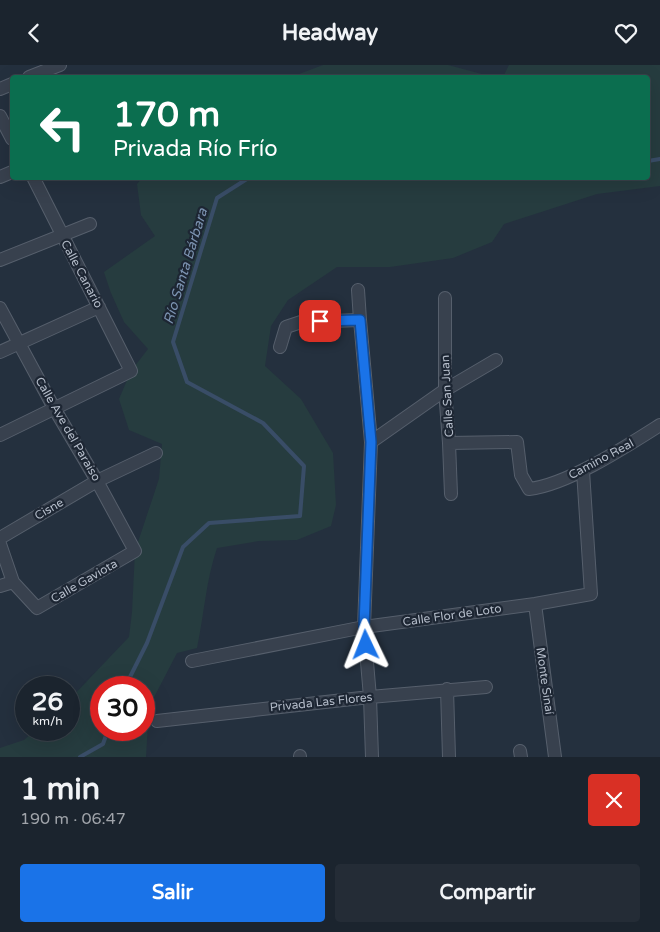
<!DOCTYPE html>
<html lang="es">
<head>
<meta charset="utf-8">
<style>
	body { margin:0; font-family:"Varela Round",sans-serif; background:#242c36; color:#f1f3f6; height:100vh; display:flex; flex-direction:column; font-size:19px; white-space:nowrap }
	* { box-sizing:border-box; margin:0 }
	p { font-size:16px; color:#a0a4aa }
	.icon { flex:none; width:28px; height:28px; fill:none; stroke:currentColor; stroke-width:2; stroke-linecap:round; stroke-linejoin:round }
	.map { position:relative; height:692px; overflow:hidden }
	.panel { display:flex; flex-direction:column; background:#1b242e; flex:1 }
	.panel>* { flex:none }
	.hud { position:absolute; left:10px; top:10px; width:640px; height:105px; border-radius:5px; box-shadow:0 5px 20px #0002,0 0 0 1px #39414a; background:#0b6e4f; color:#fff; overflow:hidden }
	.speed { position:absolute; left:15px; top:611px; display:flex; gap:10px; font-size:25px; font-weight:700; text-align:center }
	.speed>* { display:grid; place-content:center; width:65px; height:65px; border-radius:50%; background:#1b242e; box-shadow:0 5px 20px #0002,0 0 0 1px #39414a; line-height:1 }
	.speed small { font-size:12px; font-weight:400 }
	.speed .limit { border:8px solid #d22; background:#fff; color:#111 }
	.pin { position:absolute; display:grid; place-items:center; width:42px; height:42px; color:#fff; margin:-21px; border-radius:10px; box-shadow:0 2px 8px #0006 }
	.me { position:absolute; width:55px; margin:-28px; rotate:358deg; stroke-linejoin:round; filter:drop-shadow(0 0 4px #0008) }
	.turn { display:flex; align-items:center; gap:18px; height:105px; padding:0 20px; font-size:22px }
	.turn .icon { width:65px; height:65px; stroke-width:2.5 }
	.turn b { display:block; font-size:35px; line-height:42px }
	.round { display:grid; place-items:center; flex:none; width:52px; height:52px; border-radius:5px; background:#242c36 }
	.head { display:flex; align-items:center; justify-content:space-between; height:85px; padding:0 20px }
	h1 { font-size:30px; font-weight:700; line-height:38px }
	.primary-button { display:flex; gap:10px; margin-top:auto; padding:10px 20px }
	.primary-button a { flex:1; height:58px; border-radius:5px; background:#1a73e8; color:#fff; font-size:20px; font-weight:700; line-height:58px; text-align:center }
	.primary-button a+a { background:#242c36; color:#f1f3f6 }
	header { display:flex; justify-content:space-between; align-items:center; height:65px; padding:0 20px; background:#1b242e; font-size:22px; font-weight:700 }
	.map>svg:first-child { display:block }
	.green { fill:#263c3f; fill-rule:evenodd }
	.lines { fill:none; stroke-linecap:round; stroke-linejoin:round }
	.stream { stroke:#394d67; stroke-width:4 }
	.street-casing { stroke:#565f6c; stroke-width:14 }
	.street { stroke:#38414e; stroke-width:12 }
	.route-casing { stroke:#114b97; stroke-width:12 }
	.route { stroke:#1a73e8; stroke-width:9 }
	.labels { text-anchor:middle; stroke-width:4.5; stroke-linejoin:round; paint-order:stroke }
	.street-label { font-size:12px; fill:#b4bcc9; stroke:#1d2633 }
	.water-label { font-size:14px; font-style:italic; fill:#7c93b1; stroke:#1d2633 }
</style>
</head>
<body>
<header><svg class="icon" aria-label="back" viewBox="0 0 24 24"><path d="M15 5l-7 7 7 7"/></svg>Headway<svg class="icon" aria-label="heart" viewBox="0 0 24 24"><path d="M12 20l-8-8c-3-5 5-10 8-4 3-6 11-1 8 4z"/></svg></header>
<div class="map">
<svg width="660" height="692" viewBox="0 0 660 692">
	<rect width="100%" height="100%" fill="#24303e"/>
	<path class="green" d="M323,0H448L493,12H291Z
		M509,0H660V121L597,129L504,159L492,177L453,193L390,202H337L288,235L271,261L265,301L301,334L333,388L336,440L331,461L297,475L259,476L217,483C206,515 204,550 197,583L177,588L149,642L146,692H0V683L24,675L35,665H69V635L129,572L132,547L135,486L159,414L162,379L129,365L119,334L131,306L148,284L124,257L111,228L104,207L155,171L141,150L137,119L143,112H648V12H503ZM101,622H144V665H101Z"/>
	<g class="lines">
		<path class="stream" d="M648,96L660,94
			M125,622L147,578L183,482L209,458L300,451L304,401L263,358L187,317L173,277L217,133L250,112
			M80,692L103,679L108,665"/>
		<g class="street-casing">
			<path id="street" d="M29,12L60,0
				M0,24L12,19
				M0,51L12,74
				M0,112L12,107
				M0,195L90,159
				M358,225L360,255L371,377L364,562L370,632L372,692
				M445,233V325L449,378L451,429
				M0,243L54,343L97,416L135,486L37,543L13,517L0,479
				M280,282L286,262L301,257L360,255
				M0,287L99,242
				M0,370L131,306L33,112
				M371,377L445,325L496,295
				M449,378L517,377L521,410L529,424C567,420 627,381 660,360
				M0,473L97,416L156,388
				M0,521L13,517
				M535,539L555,692
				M192,596L364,562L535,539L591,529L583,406
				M447,624L449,692
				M157,656L370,632L486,622
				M520,686L521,692
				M300,691V692"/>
		</g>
		<use href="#street" class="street"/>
	</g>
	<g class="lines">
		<g class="route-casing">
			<path id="route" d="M320,256L360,255L371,377L364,562L366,580"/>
		</g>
		<use href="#route" class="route"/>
	</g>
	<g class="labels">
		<g class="street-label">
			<text transform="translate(82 209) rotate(62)" y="4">Calle Canario</text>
			<text transform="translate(447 331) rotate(-93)" y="4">Calle San Juan</text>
			<text transform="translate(68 364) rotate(60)" y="4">Calle Ave del Paraíso</text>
			<text transform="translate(601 394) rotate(-28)" y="4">Camino Real</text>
			<text transform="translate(49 444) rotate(-30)" y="4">Cisne</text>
			<text transform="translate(84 516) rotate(-30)" y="4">Calle Gaviota</text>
			<text transform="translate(452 550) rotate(-8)" y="4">Calle Flor de Loto</text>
			<text transform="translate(545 616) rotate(82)" y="4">Monte Sinaí</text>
			<text transform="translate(321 637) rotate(-6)" y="4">Privada Las Flores</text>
		</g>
		<g class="water-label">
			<text transform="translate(185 201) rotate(-73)" y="5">Río Santa Bárbara</text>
		</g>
	</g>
</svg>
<div class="speed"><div>26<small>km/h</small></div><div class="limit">30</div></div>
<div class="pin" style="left:320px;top:256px;background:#d93025"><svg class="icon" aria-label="arrive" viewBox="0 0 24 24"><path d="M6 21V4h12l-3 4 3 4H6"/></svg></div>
<svg class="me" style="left:366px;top:580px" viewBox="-20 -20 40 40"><path d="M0-17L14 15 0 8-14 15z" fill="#1a73e8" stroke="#fff" stroke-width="4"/></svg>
<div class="hud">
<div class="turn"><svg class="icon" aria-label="left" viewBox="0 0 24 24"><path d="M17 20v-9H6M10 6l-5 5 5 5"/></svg><div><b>170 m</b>Privada Río Frío</div></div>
</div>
</div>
<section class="panel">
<div class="head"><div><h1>1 min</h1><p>190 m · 06:47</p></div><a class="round" style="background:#d93025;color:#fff"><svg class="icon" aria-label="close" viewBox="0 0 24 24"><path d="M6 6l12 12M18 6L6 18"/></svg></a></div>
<div class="primary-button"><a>Salir</a><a>Compartir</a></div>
</section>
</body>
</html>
